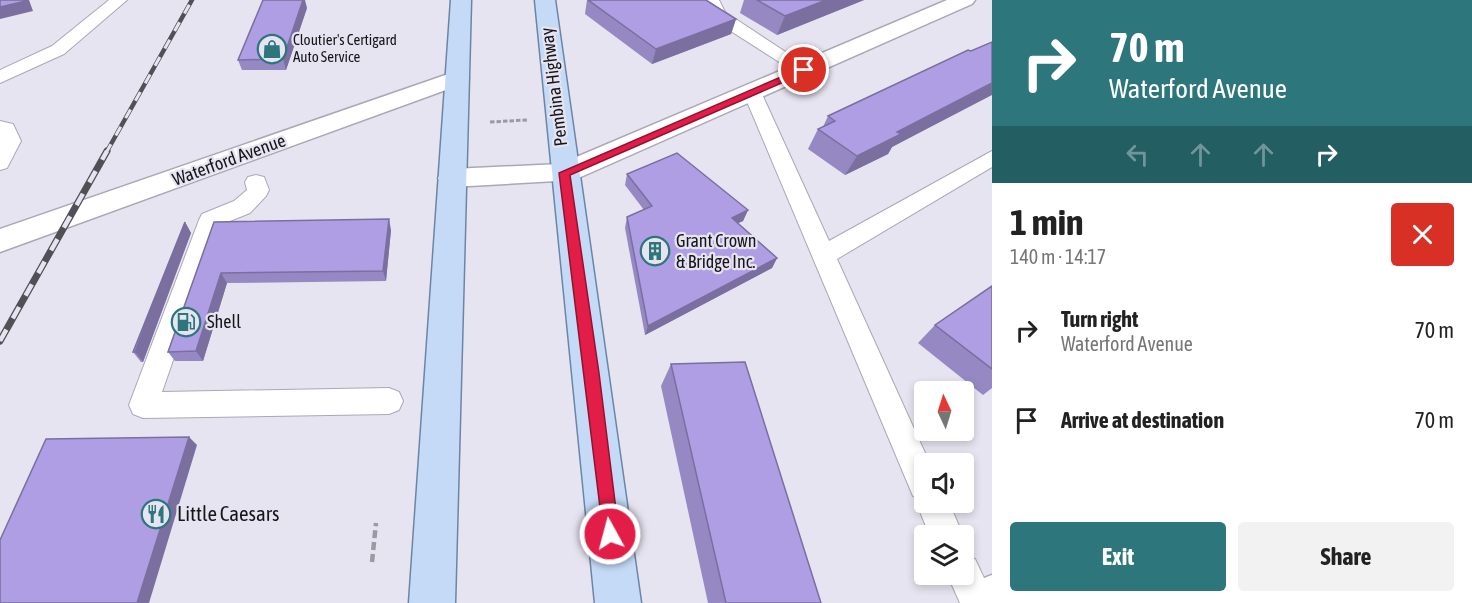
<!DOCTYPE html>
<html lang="en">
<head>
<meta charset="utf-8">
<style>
	body { margin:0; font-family:"Asap Condensed",sans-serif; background:#f2f2f2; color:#222; height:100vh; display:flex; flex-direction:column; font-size:22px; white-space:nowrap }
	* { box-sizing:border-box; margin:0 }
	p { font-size:20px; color:#767676 }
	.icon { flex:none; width:33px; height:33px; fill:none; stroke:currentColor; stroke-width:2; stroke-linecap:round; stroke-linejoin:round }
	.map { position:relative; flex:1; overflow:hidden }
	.panel { display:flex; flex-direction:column; background:#fff; width:480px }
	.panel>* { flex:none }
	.hud { background:#2c767c; color:#fff; overflow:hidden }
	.needle { width:39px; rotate:356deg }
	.controls { position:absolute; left:914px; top:381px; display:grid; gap:12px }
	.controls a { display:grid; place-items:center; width:60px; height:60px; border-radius:6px; background:#fff; box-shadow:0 3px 9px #0003; font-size:30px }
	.pin { position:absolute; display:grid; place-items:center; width:51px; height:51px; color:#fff; margin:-26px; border:3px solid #fff; border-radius:50%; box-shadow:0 2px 6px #0007 }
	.me { position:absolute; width:66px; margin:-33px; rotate:353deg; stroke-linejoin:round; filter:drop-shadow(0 0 4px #0008) }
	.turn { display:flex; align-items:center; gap:21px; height:126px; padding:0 18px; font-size:27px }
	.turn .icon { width:78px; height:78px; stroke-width:2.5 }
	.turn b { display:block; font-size:42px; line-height:51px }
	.lanes { display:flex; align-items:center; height:57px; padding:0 18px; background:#0003; justify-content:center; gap:30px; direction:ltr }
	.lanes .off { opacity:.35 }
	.round { display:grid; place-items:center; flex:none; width:63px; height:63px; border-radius:6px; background:#f2f2f2 }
	.overview { display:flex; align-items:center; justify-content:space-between; height:102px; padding:0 18px }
	h1 { font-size:36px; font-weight:700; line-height:45px }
	.button { display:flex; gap:12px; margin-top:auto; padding:12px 18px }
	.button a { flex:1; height:69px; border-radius:6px; background:#2c767c; color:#fff; font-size:24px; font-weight:700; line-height:69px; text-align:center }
	.button a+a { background:#f2f2f2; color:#222 }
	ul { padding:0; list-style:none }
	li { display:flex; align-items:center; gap:18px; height:90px; padding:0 18px }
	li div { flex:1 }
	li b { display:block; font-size:22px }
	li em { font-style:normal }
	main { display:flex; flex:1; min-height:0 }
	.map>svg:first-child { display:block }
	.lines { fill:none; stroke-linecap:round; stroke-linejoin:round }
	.lane-casing { stroke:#aba8b4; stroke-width:2 }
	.street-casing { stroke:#aba8b4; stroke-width:3 }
	.primary-casing { stroke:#6d85a5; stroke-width:3 }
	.path-far1 { stroke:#9b99a2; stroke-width:3; stroke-dasharray:4.5 2; stroke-linecap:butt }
	.path { stroke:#9b99a2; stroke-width:4.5; stroke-dasharray:8 4; stroke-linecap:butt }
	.lane { fill:#fff; fill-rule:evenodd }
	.street { fill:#fff; fill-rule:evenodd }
	.primary { fill:#c4daf7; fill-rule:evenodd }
	.rail-far1-casing { stroke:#515056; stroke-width:4.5 }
	.rail-casing { stroke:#515056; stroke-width:7 }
	.rail-far1 { stroke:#e6e4f0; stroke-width:3; stroke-dasharray:10; stroke-linecap:butt }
	.rail { stroke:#e6e4f0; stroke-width:4.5; stroke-dasharray:13; stroke-linecap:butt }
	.wall { fill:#9688c3 }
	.shaded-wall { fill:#7a6f9f }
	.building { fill:#af9ee3; stroke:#7a6f9f; stroke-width:1.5 }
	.route { fill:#e11d48; stroke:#92132f; stroke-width:1.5 }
	.labels { text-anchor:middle; stroke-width:4.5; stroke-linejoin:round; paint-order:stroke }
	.far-poi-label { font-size:15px; fill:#161519; stroke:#e6e4f0; text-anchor:start }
	.street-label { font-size:18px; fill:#161519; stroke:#e6e4f0 }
	.poi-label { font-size:18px; fill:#161519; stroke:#e6e4f0; text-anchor:start }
	.near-poi-label { font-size:21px; fill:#161519; stroke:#e6e4f0; text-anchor:start }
</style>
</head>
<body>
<main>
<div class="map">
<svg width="992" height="603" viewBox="0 0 992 603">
	<rect width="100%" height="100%" fill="#e6e4f0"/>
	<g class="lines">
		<g class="lane-casing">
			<path id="lane" d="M109,0H127L64,54L0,83V70L52,46Z
				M703,0H719L725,12L813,70L810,74H798L712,19Z
				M752,86L761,92L829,241L992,151V167L837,259L930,464H924V502H949L963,536V537L930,536L916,502L918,498L913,496L743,92Z
				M0,121L13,124L21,141L7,168L0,170Z
				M256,175L264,177L269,190L266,196L250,213L220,225L162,392L389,388L399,392L403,401L399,410L389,414L143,418L133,414L129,405L199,220L202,214L234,201L247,190L245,182L248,177Z
				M963,554L975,559L992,595V603H960L947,574H963Z"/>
		</g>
		<g class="street-casing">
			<path id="street" d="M947,0H975L972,4L574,180L452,187L442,185L438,178L442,171L452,169L560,164Z
				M457,71L465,73L469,78L465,83L0,252V229Z
				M992,575V603H963C970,586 975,581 992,575Z"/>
		</g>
		<g class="primary-casing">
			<path id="primary" d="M451,0H471L455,603H409Z
				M535,0H555L641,603H595Z"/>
		</g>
		<path class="path-far1" d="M490,122L527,120"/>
		<path class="path" d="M372,562L376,523"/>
		<use href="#lane" class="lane"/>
		<use href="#street" class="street"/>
		<use href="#primary" class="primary"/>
		<g class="rail-far1-casing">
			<path id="rail-far1" d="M106,153L192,0"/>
		</g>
		<g class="rail-casing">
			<path id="rail" d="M0,341L107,151"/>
		</g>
		<use href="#rail-far1" class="rail-far1"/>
		<use href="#rail" class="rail"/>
	</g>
	<path class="wall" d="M587,0H706L736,19L731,34L652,64L585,14Z
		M744,0H864L777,35L740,13Z
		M307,8L286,70H242L238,60Z
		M961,110L892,147L888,154L845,175L808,149L818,129L823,127L828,116Z
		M627,174L748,210L743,221L738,223L777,258L772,268L645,335L625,228L627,217L644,210L625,185Z
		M185,222L191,233L143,362H141L133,352Z
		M214,222L391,230L386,281L227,283L203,361H175L168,352Z
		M992,286V388L983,395L918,343L935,325Z
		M671,364L821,603H708L661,386Z"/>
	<path class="shaded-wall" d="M26,0H29L33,11L0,19V7Z
		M303,0H305L307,8L286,70L283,59Z
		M826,0H864L777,35L785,16Z
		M736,19L731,34L652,64L656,49Z
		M992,83V95L892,147L888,154L845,175L857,156L897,132Z
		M748,210L743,221L727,228L732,218Z
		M389,219L391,230L386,281L383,271Z
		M185,222L191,233L143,362L135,352Z
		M777,258L772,268L645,335L648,326Z
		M221,273L227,283L203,361L196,351Z
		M189,437L197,445L149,603H137Z"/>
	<path class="building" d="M0,0H26V1L0,7Z
		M263,0H303L283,59L238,60Z
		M588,0H706L736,19L656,49Z
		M757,0H826L785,16Z
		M992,42V83L897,132L901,134L857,156L818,129L835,121L828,116L968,50L971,51Z
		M677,153L748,210L732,218L777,258L648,326L627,217L652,206L627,174Z
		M389,219L383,271L221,273L196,351L168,352L214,222Z
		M185,222L135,352H133Z
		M992,286V369L935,325Z
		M745,362L821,603H726L671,364Z
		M189,437L137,603H0V540L46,439Z"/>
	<path class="route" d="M804,67L809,70L807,72L570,175L599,373L619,534L616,540L610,543L604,540L559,173Z"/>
	<defs>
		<g id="shop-ring" transform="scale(1.5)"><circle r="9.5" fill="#e6e4f0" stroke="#2c767c" stroke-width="1.5"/><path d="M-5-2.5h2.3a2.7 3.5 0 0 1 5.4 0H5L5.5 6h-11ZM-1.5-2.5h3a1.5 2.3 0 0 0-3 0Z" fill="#2c767c"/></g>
		<g id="building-ring" transform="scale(1.5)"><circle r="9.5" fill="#e6e4f0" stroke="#2c767c" stroke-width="1.5"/><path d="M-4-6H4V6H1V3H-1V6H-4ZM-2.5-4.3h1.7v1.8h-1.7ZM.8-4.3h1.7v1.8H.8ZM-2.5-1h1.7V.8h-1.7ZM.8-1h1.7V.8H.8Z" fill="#2c767c"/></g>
		<g id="fuel-ring" transform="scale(1.5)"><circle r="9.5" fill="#e6e4f0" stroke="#2c767c" stroke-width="1.5"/><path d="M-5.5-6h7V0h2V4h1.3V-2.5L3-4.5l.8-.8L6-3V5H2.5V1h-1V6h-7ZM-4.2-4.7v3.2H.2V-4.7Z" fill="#2c767c"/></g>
		<g id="restaurant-ring" transform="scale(1.5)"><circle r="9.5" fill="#e6e4f0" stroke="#2c767c" stroke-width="1.5"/><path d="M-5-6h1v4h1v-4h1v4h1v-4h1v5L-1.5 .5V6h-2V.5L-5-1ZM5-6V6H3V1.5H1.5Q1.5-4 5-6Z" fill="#2c767c"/></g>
	</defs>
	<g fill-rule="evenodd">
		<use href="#shop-ring" x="272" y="49"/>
		<use href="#building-ring" x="655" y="251"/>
		<use href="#fuel-ring" x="186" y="322"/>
		<use href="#restaurant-ring" x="156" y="514"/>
	</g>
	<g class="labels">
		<g class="far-poi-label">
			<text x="293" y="45">Cloutier's Certigard<tspan x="293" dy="17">Auto Service</tspan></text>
		</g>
		<g class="street-label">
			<text transform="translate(554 87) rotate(-97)" y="6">Pembina Highway</text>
			<text transform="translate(229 160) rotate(-20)" y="6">Waterford Avenue</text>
		</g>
		<g class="poi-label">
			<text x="676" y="247">Grant Crown<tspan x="676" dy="21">&amp; Bridge Inc.</tspan></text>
			<text x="207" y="328">Shell</text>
		</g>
		<g class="near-poi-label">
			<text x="177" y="521">Little Caesars</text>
		</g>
	</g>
</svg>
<div class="controls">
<a><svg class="needle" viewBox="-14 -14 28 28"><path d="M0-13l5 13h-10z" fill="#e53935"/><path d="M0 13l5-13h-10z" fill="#767676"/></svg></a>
<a><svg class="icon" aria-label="sound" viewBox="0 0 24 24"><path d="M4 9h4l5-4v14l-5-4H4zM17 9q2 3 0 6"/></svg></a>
<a><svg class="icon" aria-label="layers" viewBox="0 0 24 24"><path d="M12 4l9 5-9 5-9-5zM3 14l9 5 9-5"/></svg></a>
</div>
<div class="pin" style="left:804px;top:70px;background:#d93025"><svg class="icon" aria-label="arrive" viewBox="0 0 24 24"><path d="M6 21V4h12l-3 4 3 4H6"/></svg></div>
<svg class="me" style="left:610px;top:534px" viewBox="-20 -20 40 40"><circle r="17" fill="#e11d48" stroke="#fff" stroke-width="3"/><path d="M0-11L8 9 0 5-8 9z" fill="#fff"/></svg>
</div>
<section class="panel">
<div class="hud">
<div class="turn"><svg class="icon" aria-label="right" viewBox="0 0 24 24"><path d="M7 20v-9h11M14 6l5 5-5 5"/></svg><div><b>70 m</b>Waterford Avenue</div></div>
<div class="lanes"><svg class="icon off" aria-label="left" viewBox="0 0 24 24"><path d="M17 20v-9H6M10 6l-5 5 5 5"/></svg><svg class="icon off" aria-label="ahead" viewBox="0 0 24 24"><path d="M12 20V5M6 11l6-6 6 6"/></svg><svg class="icon off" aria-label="ahead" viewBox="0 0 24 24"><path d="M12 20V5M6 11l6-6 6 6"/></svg><svg class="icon" aria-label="right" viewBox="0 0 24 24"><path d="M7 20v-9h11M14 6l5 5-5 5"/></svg></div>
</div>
<div class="overview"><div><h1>1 min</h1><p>140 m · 14:17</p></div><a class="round" style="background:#d93025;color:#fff"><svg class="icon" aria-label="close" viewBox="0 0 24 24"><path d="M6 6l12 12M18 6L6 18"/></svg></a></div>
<ul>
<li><svg class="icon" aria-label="right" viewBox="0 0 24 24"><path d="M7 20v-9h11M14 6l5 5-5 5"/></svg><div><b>Turn right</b><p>Waterford Avenue</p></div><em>70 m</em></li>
<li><svg class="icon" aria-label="arrive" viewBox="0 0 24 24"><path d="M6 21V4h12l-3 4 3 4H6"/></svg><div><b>Arrive at destination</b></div><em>70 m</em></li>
</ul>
<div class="button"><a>Exit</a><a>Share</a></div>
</section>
</main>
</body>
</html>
